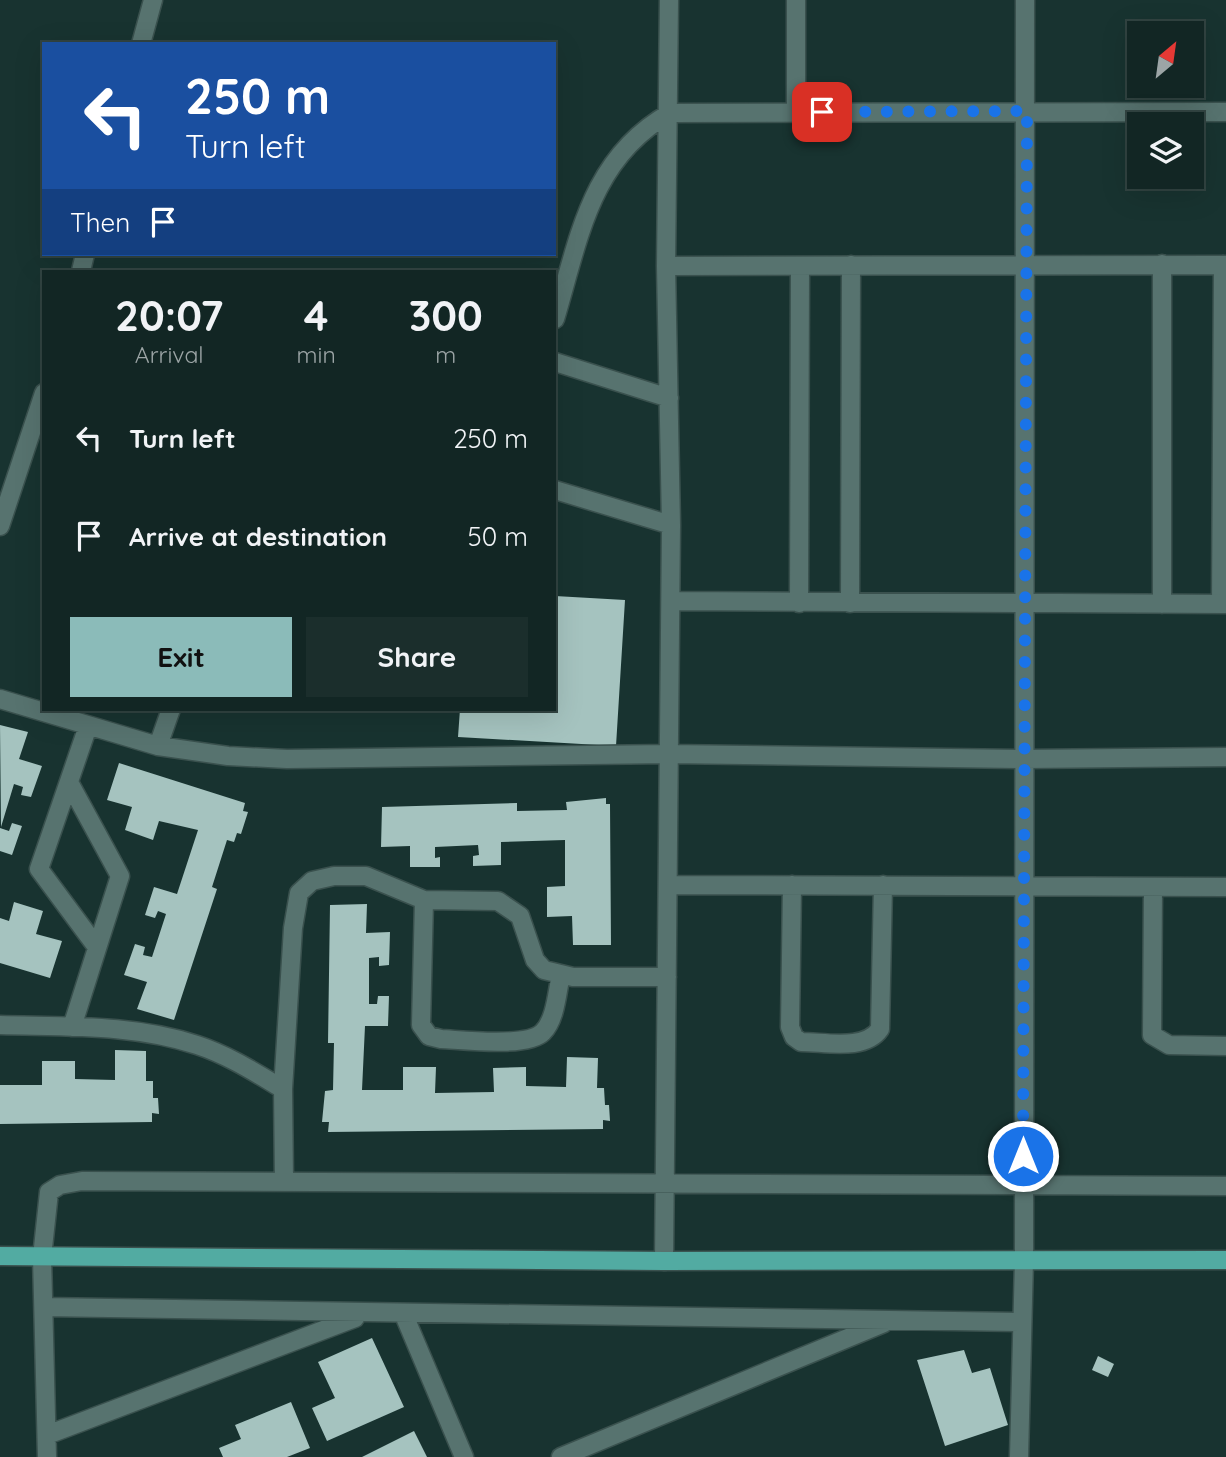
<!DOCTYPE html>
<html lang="en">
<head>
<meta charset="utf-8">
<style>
	body { margin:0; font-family:Quicksand,sans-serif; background:#1b2e2c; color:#f1f3f6; height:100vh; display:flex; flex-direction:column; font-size:26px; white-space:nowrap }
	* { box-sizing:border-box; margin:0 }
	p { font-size:23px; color:#9ca5a6 }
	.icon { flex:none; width:38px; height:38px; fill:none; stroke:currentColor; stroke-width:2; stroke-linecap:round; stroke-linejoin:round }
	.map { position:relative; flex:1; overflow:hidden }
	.sheet { position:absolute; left:42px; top:270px; width:514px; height:441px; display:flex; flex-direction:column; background:#122624; border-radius:0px; box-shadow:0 7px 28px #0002,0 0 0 2px #314341 }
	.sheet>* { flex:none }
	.hud { position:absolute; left:42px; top:42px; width:514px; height:214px; border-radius:0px; box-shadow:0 7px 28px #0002,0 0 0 2px #314341; background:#1a4fa0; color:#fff; overflow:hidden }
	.needle { width:46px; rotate:29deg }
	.buttons { position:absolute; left:1127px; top:21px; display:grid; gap:14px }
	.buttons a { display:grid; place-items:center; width:77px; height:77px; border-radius:0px; background:#122624; box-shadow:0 7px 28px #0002,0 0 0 2px #314341; font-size:35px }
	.pin { position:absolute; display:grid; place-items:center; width:60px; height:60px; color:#fff; margin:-30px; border-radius:14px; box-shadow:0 4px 10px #0006 }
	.me { position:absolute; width:77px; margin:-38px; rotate:0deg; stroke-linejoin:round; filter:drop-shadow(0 0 5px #0008) }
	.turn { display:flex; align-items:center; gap:24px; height:147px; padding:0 28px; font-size:32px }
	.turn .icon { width:91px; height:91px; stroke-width:2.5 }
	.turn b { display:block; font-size:49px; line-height:60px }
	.then { display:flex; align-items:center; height:66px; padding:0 28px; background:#0003; gap:14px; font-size:26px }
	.eta { display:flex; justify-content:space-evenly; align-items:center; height:119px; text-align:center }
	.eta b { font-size:42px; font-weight:800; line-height:49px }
	.primary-button { display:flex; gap:14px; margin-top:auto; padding:14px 28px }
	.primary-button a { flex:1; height:80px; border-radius:0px; background:#8bbbb9; color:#111; font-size:28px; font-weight:800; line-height:80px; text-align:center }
	.primary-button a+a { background:#1b2e2c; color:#f1f3f6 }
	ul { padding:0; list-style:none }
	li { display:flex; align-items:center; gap:21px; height:98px; padding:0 28px }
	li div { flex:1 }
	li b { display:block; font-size:26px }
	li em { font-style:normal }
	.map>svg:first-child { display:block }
	.building { fill:#a5c3bf }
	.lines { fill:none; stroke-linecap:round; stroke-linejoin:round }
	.minor-casing { stroke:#3a514e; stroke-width:21 }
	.major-casing { stroke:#3a514e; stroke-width:21 }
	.minor { stroke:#57736f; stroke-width:18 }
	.major { stroke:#52aba2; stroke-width:18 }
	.route { stroke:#1a73e8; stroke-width:12; stroke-dasharray:0 21.6 }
</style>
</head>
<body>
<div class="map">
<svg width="1226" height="1457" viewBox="0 0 1226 1457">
	<rect width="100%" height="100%" fill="#183330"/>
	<path class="building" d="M555,596L625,600L616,746L458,737L460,709H555Z
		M0,725L28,732L19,759L42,766L31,797L21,795L23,787L14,784L1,827Z
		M119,763L245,803L243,811L248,812L241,834L237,833L234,842L227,840L212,887L217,889L174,1020L137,1009L147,982L124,975L135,944L145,947L143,955L152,957L166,914L158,911L155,918L145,915L154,887L177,894L198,830L159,821L153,840L125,830L132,807L107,800Z
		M606,798V804H610L611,945H573L572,916L547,917V887L565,886V840L501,842V865L473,866V856L479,855L478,845L435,847V858L440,857V867H410V846L381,847L382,807L517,803V811L567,810L566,802Z
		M12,823L22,826L12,855L0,851V828L9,831Z
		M14,902L43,911L36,934L62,941L50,978L0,963V918L9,921Z
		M367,904L366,933L390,932L389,965L379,966V957L369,958V1004H377L378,996H389L388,1026H365L362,1090H403V1067H436L435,1093L494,1092L493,1068L526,1067V1086L566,1087L567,1057L598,1058L597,1088H604L605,1105H609L610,1121L603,1120V1129L328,1132L329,1122H322L325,1091L333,1090L334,1043H328L330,905Z
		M115,1050L146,1051V1081H153V1098H158L159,1114L152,1113V1122L0,1124V1085H42V1061H75V1079L115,1080Z
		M372,1338L404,1407L327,1441L312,1408L335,1398L318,1362Z
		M964,1350L972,1373L990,1368L1008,1425L945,1446L917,1360Z
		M1098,1356L1114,1364L1108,1377L1092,1370Z
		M291,1402L310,1448L287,1457H223L219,1448L241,1439L235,1425Z
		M414,1431L427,1457H362Z"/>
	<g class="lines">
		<g class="minor-casing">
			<path id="minor" d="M796,0V112
				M141,44L153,0
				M1162,264V604
				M666,266L1226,265
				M81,271L85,254
				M555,319C579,239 590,158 670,113L1226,112
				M555,362L669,398
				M555,490L671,525
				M0,526L44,393
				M671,601L1226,604
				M799,603L800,266
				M850,603L851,265
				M1221,604L1223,265
				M0,699L158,746L228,756L287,759L669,754L1024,759L1226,757
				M88,726L39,869L96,946
				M158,746L171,709
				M70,784L120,876L72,1027
				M668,885L1226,887
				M792,885L790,1027L794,1037L801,1042C826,1042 865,1051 880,1029L883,885
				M1153,887L1152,1035L1169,1045L1226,1046
				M424,900L421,1025L429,1036L441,1039C463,1040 528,1048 543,1032C556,1019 557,991 561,975
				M0,1025C66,1027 134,1024 197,1045C228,1055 256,1073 283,1089
				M284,1182L283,1089L293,928L299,893L312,881L334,876H366L424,900L498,901L520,916L535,960L544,970L573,977H667
				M664,1261L671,525L666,266L669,0
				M44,1307L1022,1322
				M404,1315L464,1457
				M47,1435L355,1318
				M47,1457L42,1257L49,1192L60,1185L82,1181L1226,1186
				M561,1457L884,1323
				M1019,1457L1024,1260L1025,0"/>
		</g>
		<g class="major-casing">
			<path id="major" d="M0,1256L664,1261L1226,1260"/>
		</g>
		<use href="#minor" class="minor"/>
		<use href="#major" class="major"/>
	</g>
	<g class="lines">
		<path class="route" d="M822,112L1027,111L1023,1156"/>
	</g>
</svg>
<div class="buttons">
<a><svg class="needle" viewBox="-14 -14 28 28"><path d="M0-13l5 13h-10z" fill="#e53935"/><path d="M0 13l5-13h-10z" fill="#9ca5a6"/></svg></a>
<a><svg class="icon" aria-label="layers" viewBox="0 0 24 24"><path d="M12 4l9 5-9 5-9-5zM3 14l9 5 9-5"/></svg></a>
</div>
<div class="pin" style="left:822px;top:112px;background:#d93025"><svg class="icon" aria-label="arrive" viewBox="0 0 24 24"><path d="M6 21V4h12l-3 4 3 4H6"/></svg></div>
<svg class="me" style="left:1023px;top:1156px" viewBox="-20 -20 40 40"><circle r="17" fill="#1a73e8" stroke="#fff" stroke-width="3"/><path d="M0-11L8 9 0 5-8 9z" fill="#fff"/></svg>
<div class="hud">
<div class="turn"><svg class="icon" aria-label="left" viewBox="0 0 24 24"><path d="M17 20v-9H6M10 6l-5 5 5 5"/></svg><div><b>250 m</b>Turn left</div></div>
<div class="then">Then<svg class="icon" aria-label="arrive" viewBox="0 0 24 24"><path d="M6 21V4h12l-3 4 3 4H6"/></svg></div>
</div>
<section class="sheet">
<div class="eta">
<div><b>20:07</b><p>Arrival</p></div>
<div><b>4</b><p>min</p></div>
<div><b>300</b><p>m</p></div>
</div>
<ul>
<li><svg class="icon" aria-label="left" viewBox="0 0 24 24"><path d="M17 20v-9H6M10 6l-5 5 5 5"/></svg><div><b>Turn left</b></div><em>250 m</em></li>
<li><svg class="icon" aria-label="arrive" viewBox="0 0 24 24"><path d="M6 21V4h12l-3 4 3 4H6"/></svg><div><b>Arrive at destination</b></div><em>50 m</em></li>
</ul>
<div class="primary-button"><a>Exit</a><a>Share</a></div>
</section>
</div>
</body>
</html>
